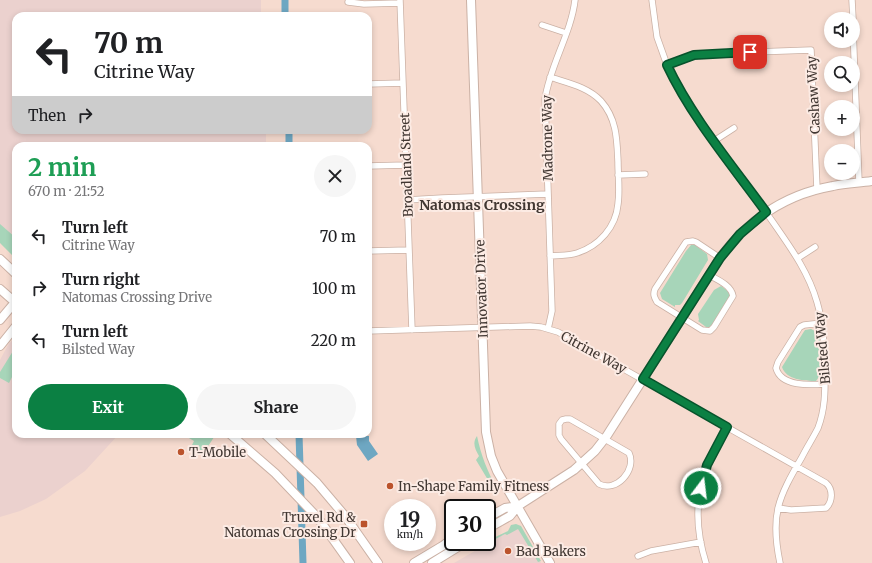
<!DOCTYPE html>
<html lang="en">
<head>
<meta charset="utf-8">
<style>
	body { margin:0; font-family:Merriweather,serif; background:#f6f6f6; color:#202124; height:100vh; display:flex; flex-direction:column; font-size:15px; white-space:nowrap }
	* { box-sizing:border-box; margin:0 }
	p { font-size:13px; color:#757577 }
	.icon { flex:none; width:22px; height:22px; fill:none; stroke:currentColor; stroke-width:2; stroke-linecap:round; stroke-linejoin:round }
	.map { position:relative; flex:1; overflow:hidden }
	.drawer { position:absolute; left:12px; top:142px; width:360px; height:296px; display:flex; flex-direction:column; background:#fff; border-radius:12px; box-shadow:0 2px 6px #0003 }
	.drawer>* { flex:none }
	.hud { position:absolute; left:12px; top:12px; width:360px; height:122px; border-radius:12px; box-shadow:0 2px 6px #0003; background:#fff; color:#202124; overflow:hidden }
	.tools { position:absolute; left:824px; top:12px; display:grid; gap:8px }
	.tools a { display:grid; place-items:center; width:36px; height:36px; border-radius:50%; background:#fff; box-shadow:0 2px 6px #0003; font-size:20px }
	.speed { position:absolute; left:384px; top:499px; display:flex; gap:8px; font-size:20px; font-weight:700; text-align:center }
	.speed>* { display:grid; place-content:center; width:52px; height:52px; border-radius:50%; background:#fff; box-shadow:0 2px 6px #0003; line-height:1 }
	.speed small { font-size:10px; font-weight:400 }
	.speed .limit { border:2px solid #111; border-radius:6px; background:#fff; color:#111 }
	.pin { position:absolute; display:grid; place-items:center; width:34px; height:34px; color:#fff; margin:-17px; border-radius:8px; box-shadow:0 2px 6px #0006 }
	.me { position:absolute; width:44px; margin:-22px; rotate:15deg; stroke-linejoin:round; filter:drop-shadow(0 0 3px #0008) }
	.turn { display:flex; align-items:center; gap:14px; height:84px; padding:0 16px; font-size:18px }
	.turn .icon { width:52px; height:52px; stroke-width:2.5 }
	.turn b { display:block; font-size:28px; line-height:34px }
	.then { display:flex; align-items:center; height:38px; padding:0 16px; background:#0003; gap:8px; font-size:15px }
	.round { display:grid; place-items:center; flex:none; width:42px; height:42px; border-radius:21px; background:#f6f6f6 }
	.summary { display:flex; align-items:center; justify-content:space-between; height:68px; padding:0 16px }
	h1 { font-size:24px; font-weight:700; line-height:30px; color:#1e9e55 }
	.cta { display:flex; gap:8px; margin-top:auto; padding:8px 16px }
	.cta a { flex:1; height:46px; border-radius:24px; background:#0b8043; color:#fff; font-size:16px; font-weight:700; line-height:46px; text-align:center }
	.cta a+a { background:#f6f6f6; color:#202124 }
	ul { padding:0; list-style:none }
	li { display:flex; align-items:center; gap:12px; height:52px; padding:0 16px }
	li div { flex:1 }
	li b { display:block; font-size:15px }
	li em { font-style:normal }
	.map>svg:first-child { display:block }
	.commercial { fill:#ebd1ce }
	.green { fill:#a7d5b9 }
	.water { fill:#6ea7c2 }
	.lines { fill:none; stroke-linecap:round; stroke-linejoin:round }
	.canal { stroke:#6ea7c2; stroke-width:7 }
	.street-casing { stroke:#cbb1a5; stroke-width:7 }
	.secondary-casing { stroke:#cbb1a5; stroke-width:10 }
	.street { stroke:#fff; stroke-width:5.5 }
	.secondary { stroke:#fff; stroke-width:8 }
	.route-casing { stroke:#07532c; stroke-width:10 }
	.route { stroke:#0b8043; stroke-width:7 }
	.poi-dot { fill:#bb532c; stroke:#fcebe4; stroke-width:1.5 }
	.labels { text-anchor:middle; stroke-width:4; stroke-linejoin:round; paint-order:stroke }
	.street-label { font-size:13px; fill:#413732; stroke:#fcebe4 }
	.poi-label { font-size:13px; fill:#413732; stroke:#fcebe4; text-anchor:start }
	.neighbourhood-label { font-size:14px; font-weight:bold; fill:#413732; stroke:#fcebe4 }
</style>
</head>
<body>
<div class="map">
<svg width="872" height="563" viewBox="0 0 872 563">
	<rect width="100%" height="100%" fill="#f6dbcf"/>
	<path class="commercial" d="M0,0H261V16H16V130H266V146H16V245L0,230Z
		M16,336V434H119L85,471L46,499L20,511L0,517V360L8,345Z
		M520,528L541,563H454L513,529Z"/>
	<path class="green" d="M0,224L16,238V251L12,255L0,243Z
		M691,245H695L707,254L708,260L682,303L680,305H675V307L662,299L660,293L686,251Z
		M721,286L728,291L731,295L714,324L710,327H706L698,321L699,320L698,314L714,290Z
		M811,329L817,332L820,336L821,374L816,381C805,381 786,380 782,367L803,333L805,330Z
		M13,351L16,353V374L14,373L9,383L0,378V372Z
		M182,434H216L207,448V451H196V449H190L194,441Z
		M477,436C481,455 487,471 497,488L494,490L476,460L479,456C475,449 472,443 477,436Z
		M516,524L521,526L541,561L538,562L518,529L507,535L505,534L490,542L489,540L508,531L511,525Z"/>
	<path class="water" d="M356,436H369V441L378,454L368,461L357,445Z"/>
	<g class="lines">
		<path class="canal" d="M285,0V16
			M289,130V146
			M299,434L303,563"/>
		<g class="street-casing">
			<path id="street" d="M400,0L412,330
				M652,0L657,37L667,65L675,82L684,98L742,182C755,196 766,212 777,228C793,251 809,274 817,302C823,322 824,344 825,365C825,387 826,407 818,428C813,438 807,447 802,457C778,498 770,515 780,563
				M852,0L853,19
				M348,2L364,4L400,3
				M542,25L566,33
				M853,28L859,182
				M667,65L683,58L704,54L811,50L817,189
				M550,77C568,83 588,87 601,101C617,119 617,140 618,162C618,176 620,190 618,204C616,227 599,246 577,253C568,256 559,255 550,256
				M368,84L403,83
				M714,141L734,128
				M368,166L406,165
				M618,175L645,174
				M407,200L442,198L548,194
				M368,251L409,250
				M798,258L815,247
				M709,275C718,280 731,285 733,296L714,327L710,331L702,330L657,302C654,297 653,294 655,289L686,242L693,241L696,242L720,258
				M822,323L804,325L800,327L778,362L776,368C781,387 810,385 825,384
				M548,329L552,311L545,99C550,65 571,34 575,0
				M368,331L530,326L541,327L558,332L826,483C833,489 833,501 826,508L791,510L778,508
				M566,419H570L629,453C637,470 616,493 599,484L561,439L559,435V424L562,420Z
				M638,556L651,551L701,542
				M706,563C689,509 700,474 727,427"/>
		</g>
		<g class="secondary-casing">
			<path id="secondary" d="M471,0L486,432L491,456L497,471L550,563
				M0,259L16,274
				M0,289L16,303
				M0,320L16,301
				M0,346L16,326
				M230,434L275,473L318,518L350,563
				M265,434L317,483L345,516L378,563
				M487,518L505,508L518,506
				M487,529L510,516L518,506L574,470L595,451L606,437L720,258C748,220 786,194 833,186C846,183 859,183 872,181
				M414,563L444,545L453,538
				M432,563L466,542"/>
		</g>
		<use href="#street" class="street"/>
		<use href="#secondary" class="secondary"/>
	</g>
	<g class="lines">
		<g class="route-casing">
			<path id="route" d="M701,488L707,465L727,427L643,379L720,258L740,234L766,212C732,165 692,118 667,65L694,55L750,52"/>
		</g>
		<use href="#route" class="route"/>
	</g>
	<g class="poi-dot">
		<circle cx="181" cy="452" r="4"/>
		<circle cx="390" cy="486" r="4"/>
		<rect x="360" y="520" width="8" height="8" rx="2"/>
		<circle cx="508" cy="551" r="4"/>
	</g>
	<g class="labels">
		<g class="street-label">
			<text transform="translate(813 95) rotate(-93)" y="5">Cashaw Way</text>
			<text transform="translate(547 138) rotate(-91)" y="5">Madrone Way</text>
			<text transform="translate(406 165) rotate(-92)" y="5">Broadland Street</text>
			<text transform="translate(481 289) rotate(-92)" y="5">Innovator Drive</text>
			<text transform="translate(822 348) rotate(-95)" y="5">Bilsted Way</text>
			<text transform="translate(594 352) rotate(29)" y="5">Citrine Way</text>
		</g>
		<g class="poi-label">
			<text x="189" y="457">T-Mobile</text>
			<text x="398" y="491">In-Shape Family Fitness</text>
			<text x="356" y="522" text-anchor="end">Truxel Rd &amp;<tspan x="356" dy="15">Natomas Crossing Dr</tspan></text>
			<text x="516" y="556">Bad Bakers</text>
		</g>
		<g class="neighbourhood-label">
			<text x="482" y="210">Natomas Crossing</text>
		</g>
	</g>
</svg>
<div class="tools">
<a><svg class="icon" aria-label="sound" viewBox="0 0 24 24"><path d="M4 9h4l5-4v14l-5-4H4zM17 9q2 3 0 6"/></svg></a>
<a><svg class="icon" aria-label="search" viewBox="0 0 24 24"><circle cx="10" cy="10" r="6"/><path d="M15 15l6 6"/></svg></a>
<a>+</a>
<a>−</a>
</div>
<div class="speed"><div>19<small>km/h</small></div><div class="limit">30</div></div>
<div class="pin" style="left:750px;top:52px;background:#d93025"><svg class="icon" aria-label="arrive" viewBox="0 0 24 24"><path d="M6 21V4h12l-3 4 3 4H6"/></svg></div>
<svg class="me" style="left:701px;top:488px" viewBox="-20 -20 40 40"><circle r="17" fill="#0b8043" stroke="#fff" stroke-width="3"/><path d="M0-11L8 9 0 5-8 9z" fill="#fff"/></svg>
<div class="hud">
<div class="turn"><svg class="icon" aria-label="left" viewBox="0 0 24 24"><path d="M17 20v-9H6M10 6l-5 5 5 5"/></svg><div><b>70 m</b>Citrine Way</div></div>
<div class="then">Then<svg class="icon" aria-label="right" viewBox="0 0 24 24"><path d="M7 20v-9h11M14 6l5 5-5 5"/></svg></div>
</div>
<section class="drawer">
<div class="summary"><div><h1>2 min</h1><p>670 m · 21:52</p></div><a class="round"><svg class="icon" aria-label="close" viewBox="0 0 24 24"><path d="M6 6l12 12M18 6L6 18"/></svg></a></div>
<ul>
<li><svg class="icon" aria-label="left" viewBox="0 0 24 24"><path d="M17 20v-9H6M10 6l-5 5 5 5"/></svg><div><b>Turn left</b><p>Citrine Way</p></div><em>70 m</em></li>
<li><svg class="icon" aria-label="right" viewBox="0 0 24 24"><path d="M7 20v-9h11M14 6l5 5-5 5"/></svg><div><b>Turn right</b><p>Natomas Crossing Drive</p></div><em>100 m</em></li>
<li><svg class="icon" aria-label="left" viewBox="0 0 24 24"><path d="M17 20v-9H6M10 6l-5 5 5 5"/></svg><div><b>Turn left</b><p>Bilsted Way</p></div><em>220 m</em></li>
</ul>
<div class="cta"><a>Exit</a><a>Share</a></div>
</section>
</div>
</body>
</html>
